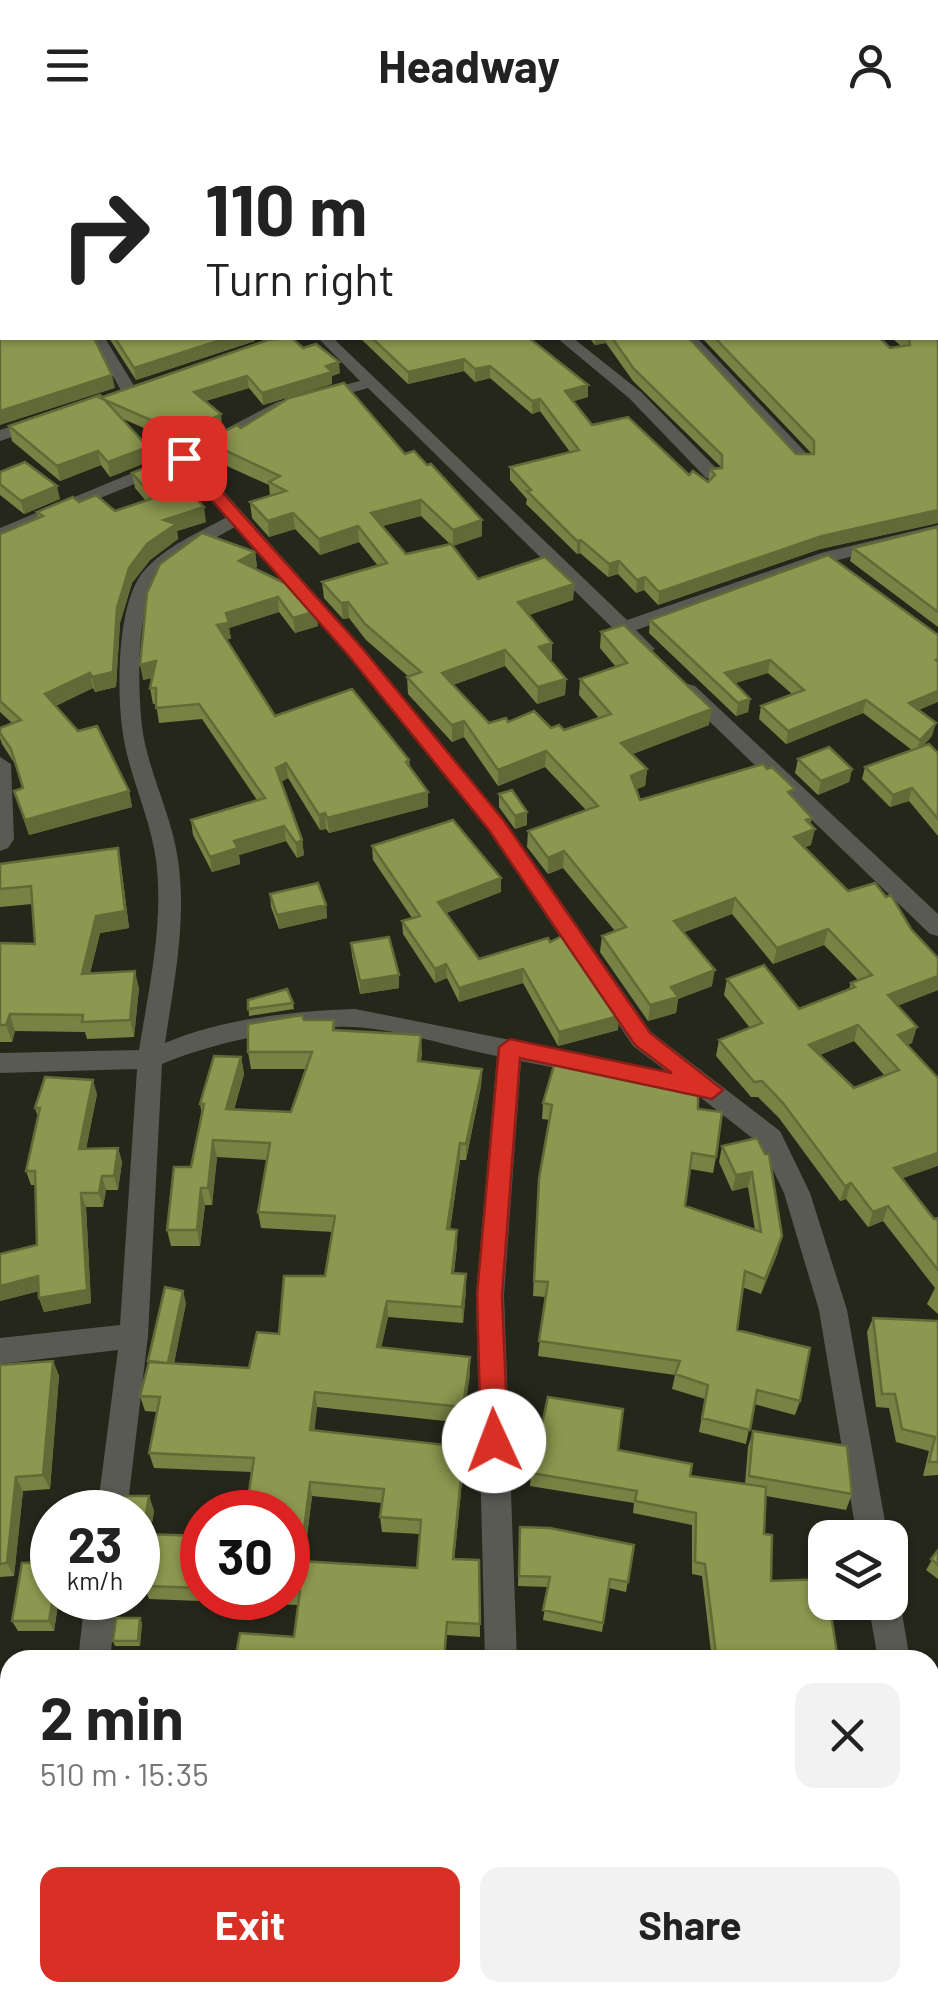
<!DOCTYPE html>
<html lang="en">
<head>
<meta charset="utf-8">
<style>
	body { margin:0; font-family:Barlow,sans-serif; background:#f2f2f2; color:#222; height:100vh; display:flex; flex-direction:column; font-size:38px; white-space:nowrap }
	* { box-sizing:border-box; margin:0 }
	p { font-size:32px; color:#767676 }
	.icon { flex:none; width:55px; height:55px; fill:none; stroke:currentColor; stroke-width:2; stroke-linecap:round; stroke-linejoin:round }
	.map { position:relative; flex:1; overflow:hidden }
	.drawer { position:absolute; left:0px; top:1520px; width:940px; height:352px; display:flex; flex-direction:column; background:#fff; border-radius:30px 30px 0 0; box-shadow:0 2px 8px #0004 }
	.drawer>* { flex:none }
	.guide { position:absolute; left:0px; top:0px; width:940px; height:210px; box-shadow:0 2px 8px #0004; background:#fff; color:#222; overflow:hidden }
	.fabs { position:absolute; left:808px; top:1390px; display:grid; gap:20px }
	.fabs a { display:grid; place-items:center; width:100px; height:100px; border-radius:20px; background:#fff; box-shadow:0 2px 8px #0004; font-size:50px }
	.speed { position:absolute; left:30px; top:1360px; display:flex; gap:20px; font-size:50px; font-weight:700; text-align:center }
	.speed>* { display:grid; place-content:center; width:130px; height:130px; border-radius:50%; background:#fff; box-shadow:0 2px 8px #0004; line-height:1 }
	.speed small { font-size:25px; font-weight:400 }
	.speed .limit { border:15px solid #d22; background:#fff; color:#111 }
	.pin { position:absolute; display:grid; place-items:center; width:85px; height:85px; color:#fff; margin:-42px; border-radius:20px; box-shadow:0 5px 15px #0006 }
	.me { position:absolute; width:110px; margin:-55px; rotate:358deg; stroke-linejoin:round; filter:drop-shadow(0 0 8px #0008) }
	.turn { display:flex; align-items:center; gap:35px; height:210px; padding:0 40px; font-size:45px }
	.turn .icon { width:130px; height:130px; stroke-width:2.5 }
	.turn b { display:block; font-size:70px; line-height:85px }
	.round { display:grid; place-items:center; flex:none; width:105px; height:105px; border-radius:20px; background:#f2f2f2 }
	.headline { display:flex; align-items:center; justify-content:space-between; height:170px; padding:0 40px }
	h1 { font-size:60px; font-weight:700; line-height:75px }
	.cta { display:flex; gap:20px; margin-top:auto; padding:20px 40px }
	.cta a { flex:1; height:115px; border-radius:20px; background:#d93025; color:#fff; font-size:40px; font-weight:700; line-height:115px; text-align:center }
	.cta a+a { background:#f2f2f2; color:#222 }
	header { display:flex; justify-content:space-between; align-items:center; height:130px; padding:0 40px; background:#fff; font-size:45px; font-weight:700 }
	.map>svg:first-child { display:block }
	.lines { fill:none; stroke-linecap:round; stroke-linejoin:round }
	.service { fill:#595a54; fill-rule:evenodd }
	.minor { fill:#595a54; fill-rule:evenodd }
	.wall { fill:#788244; fill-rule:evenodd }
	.shaded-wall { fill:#626a37 }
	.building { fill:#8c974f; stroke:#626a37; stroke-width:2.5; fill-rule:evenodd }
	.route { fill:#d93025; stroke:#8d1f18; stroke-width:2.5 }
</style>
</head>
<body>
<header><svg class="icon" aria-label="menu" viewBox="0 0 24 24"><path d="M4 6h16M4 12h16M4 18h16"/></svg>Headway<svg class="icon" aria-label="person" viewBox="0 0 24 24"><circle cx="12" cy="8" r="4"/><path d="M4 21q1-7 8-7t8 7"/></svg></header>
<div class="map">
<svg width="938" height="1871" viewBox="0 0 938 1871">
	<rect width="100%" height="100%" fill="#25271b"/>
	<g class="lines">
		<path class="service" d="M81,0H98L91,2H78Z"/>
		<path class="minor" d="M106,0H119L121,2H107Z
			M811,0H827L829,2H812Z
			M91,208H105L136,259L134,262H122Z
			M318,208H333L627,490L821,423L938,395V405L834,431L636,500L655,519L645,525L638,523L368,258L289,280L195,329L363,518L505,691L651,902L780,1001L810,1063L847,1180L888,1408H857L819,1180L784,1063L761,1015L700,967L521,931L504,1165L517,1530H485L476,1165L497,926C450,917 399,899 352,897C294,895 215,912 162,934L148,1206L127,1382H97L118,1220L0,1234V1208L120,1195L137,939L0,943V923L139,920C149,857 164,794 156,730C150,685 127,642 122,597C117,557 117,472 144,441C166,416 198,403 227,387L181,335L0,409V398L178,324L277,272L360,251ZM235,397L349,526L489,701L633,916L666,941L355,879C293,881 222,889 165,913C174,852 187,791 178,730C172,685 148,642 142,597C138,560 135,476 159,447C179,424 209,412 235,397Z
			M557,208H573L641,262L718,340V348H706L629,268Z
			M682,208H697L809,326V334H797Z
			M42,286L48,287V295L0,311V300Z
			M688,554L695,556L938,784V806L930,804L681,564L678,560Z
			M0,627L11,634L14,709L8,718L0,721Z
			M890,1459L900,1472L910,1530H878L868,1472H890Z
			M85,1468H117L110,1530H78Z
			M930,1697L938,1701V1770L930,1766Z
			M34,1862H71L70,1871H32Z
			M502,1862H538L539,1871H501Z"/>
	</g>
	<path class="wall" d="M830,0H938V64V2H832Z
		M109,208H255V211L136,250Z
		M360,208H529L588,255V267L573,271L592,295L689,345L708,352L710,339L721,337L633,251L606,213L595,215L589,208H689L796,324H812L702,208H880L890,218L901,216L892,208H938V393L820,419L658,475L644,460L636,463L618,444L608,447L580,423L577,424L526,374L527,369L510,350V337L570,322L540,281L532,284L490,248L475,252L464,241L408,254Z
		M303,218L340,243L332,246V254L263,275L249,258L205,271L222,296L185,316L121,288L150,331L110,347L101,335L60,351L12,311L9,296L102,267Z
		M241,298L405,324L482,406L453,416L478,449L574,454L573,470L529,485L552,513V529L549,530L566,549L565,565L537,574L505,536L453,555L489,593L508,592L564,600L599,588L579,565L580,549L616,537L600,518L601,502L709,595L632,624L647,639L645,656L636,659L640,670L794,668L811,695V715L805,717L848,761L911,799L938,828V860L897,876L912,913L907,915L902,1049L934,1089L938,1088V1184L927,1174L935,1158L883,1091L868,1097L846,1069L840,1071L779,988L758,967H751L716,926L719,910L750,898L724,865L727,849L799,879L849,859L851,853L858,850L824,815L773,834L732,784L684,802L712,856L678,869L676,883L648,891L600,822L602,806L615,801L563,738L548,744L527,717L528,701L586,680L545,637L498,656L464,607L452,612L408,564L407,547H409L366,510L349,488L343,489L324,468L322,452L378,436L359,412L320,425L295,399L269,407L252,388L250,372L270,366L269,355L207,327L205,311ZM421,386L450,414L406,424L382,396ZM854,911L885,946L854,958L820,925Z
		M0,342L60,369L24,384L0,365Z
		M132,343L206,392L177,401L178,409L150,430L132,453L120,493L116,557L95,562L93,558L55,576L129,661L132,677L29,705L14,661L23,658L15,634L2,614L0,608V598L12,593L0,582V404L38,388L37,382L79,372L115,381L146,371L135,358Z
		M938,397V497L850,431L853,418Z
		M255,422L257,437L254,438L318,496L295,503L279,482L229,498L231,509H226L275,586L409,630L410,637L428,662V677L329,703L326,699L320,700L288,648L281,652L302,710L304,725L297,728L286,711L239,725L240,734L212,742L193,705L191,690L257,670L202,589L159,593L156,574H153L150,558L152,548L143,550Z
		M650,490L919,580L932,606L922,617L938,623V706L909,671L890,677L862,649L865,637L912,620L863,583L786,614L759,589L761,576L792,564L768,543L735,553L750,569L748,582L736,586L649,503Z
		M798,629L852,639L849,652L818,665L795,643Z
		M499,664L527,682V695L515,699L499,677Z
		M372,716L501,748V762L446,783L479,829L548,808L618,900L558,916L523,853L459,872L447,848L435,853L403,804L402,791L412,788L373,730Z
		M0,734L121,735L129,798L100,803L90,843L139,858L134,907L87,909L85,902L15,901L12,912H0V813L35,814L32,774L0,777Z
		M270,764L326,775L327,788L279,799L271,777Z
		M351,813L399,858L360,864L352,826Z
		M248,870L293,873L294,879L249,886Z
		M304,890H334L335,900L422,922L421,931L482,939L481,956L466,1030H460L450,1099L457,1116L454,1143L466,1144V1160L463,1193L388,1187L381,1218L470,1243L463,1293L317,1277L314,1301L464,1317V1331L454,1429L479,1430L480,1507L447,1505L294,1507L298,1475L149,1469L144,1456L146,1445H138V1382L149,1366L154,1381L150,1404L202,1406V1468H288V1382L252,1342L154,1338L149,1323L157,1282L145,1281L140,1266L186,1173L174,1233L249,1238L279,1204L325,1146L333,1102L261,1098L258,1082L267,1030L217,1027L212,1075H205L200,1116H171L167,1100L191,1037L202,984L200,974L241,927L244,944L234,980L291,982L306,939H251L248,922ZM312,1366L382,1373L380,1387L382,1402L420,1404L417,1438L304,1431Z
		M97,964L86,1019L118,1018L122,1032L118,1060H106L103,1077H86L91,1173L44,1182L39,1168V1161L0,1171V1124L37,1115L36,1055H31L26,1041L38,987L35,978Z
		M543,973L698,979L716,1027L713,1043L690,1039L685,1076L755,1100L748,1057L732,1061L719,1032L722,1016L757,1008L778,1122L761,1164L742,1157L737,1200L800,1271L795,1285L754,1274L746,1314L699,1302L705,1269L672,1259L675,1245L538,1226L545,1167L533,1166L539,1049L550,990L542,989Z
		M873,1188L938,1191V1345L923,1346L929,1321L896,1312L889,1278L876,1277L867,1202Z
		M53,1231L59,1246L50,1359L23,1361L14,1446L0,1447V1235Z
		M753,1301L852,1364L846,1380L766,1366L764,1404L771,1451L837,1523L834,1530H712L702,1446L692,1444V1395L633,1383L634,1373L530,1356L531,1343L618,1320L690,1346L745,1354L748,1317Z
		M520,1397L634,1415L626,1462L609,1458L602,1502L543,1490L548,1457L518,1456Z
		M938,1420V1449L926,1440Z
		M52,1468H59L54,1501H18L12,1491Z
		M142,1493L140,1516H115L113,1511Z
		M10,1773V1837L0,1838V1774Z
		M380,1862H499L456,1869Z
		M588,1862H825L763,1871H587Z"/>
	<path class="shaded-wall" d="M800,0H819V2H791Z
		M227,208H255V211L136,250L134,238Z
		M596,208H606V213L595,215Z
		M464,229V241L408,254V242Z
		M339,232L340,243L332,246V254L263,275L262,263Z
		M490,236V248L475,252V239Z
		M112,245L115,258L0,295V281Z
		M247,246L249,258L196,274L194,262Z
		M588,255V267L565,274V261Z
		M540,269V281L532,284V271Z
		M221,284L222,296L185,316L183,304Z
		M148,317L150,331L110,347L108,332Z
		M98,321L101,335L60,351L57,336Z
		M57,356L60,369L24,384L21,371Z
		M421,370V386L371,399V383Z
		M204,377L206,392L177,401L178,409L150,430L132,453L120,493L116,557L95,562L92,547L117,478L129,438L164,390Z
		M938,380V393L820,419L658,475L659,462L822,406Z
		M293,383L295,399L269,407L268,391Z
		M482,390V406L453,416V400Z
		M358,396L359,412L320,425L319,409Z
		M581,410L580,423L577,424V411Z
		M255,422L257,437L240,446L239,431Z
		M619,431L618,444L608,447L609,434Z
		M645,447L644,460L636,463L637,450Z
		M574,454L573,470L518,488V472Z
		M278,467L279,482L229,498L231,509L219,510L217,495L226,483Z
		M348,472L349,488L343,489L341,473Z
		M317,481L318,496L295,503L293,488Z
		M552,513V529L538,533L539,517Z
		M505,520V536L442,559V543Z
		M770,530L768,543L723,557L725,543Z
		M156,531L159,546L143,550L140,535Z
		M90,543L93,558L48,580L45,564Z
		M566,549L565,565L537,574L538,557Z
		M938,561V572L905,586L909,573Z
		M750,569L748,582L736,586L738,573Z
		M866,570L863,583L786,614L788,601Z
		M712,579L709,595L620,629L621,613Z
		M464,591V607L452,612V595Z
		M936,593L932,606L916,623L920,610Z
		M546,621L545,637L498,656V640Z
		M286,633L288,648L278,653L276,638Z
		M647,639L645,656L630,662L631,646Z
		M852,639L849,652L818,665L821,651Z
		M912,658L909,671L890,677L893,665Z
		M129,661L132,677L29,705L25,690Z
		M428,662V677L329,703L327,688Z
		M527,682V695L515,699V686Z
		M325,683L326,699L320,700L319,685Z
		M812,688L809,701L815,699L811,715L791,723L794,707L806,690Z
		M284,696L286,711L239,725L240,734L212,742L210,727L234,711Z
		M302,710L304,725L297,728L296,713Z
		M118,718L121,735L129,798L100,803L86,860L82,844L96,786Z
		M564,721L563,738L548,744V728Z
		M501,748V762L439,786L438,772Z
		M735,768L732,784L672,807L674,791Z
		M326,775L327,788L279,799L277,785Z
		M828,799L824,815L773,834L777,818Z
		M446,834L447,848L435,853V839Z
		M523,839V853L459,872V858Z
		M715,840L712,856L678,869L676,883L648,891L650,875L671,857Z
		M135,841L139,858L134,907L130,890Z
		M399,845V858L360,864V851Z
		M938,846V860L883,881L888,865Z
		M10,884L15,901L12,912L6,895Z
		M619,886L618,900L558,916L559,902Z
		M858,895L854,911L806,930L809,915Z
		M917,897L912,913L894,921L898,905Z
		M421,905L422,922L418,948V931Z
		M241,927L244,944L229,996L226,979Z
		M482,939L481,956L466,1030V1014Z
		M93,950L97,964L83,1034L79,1019Z
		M213,1010L217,1027L212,1075L208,1058Z
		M460,1013V1030L448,1115L447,1099Z
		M118,1018L122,1032L118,1060L114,1046Z
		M938,1023V1036L889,1053L894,1038Z
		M752,1042L748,1057L732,1061L736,1045Z
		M102,1046L106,1060L103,1077L99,1063Z
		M851,1053L846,1069L840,1071L845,1056Z
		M201,1058L205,1075L200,1116L197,1100Z
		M81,1063L86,1077L91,1173L44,1182L39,1168Z
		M888,1076L883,1091L868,1097L873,1082Z
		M457,1100V1116L452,1159V1143Z
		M782,1106L778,1122L761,1164L765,1149Z
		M466,1144V1160L463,1193L462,1177Z
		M38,1146L43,1160L0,1171V1156Z
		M183,1161L186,1173L172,1244L168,1233Z
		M387,1171L388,1187L378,1233L377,1217Z
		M470,1227V1243L463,1293V1277Z
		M53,1231L59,1246L50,1359L43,1345Z
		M315,1262L317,1277L313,1315L310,1300Z
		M464,1317V1331L453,1443V1429Z
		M16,1347L23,1361L14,1446L7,1433Z
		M310,1352L312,1366L302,1445L300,1431Z
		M149,1366L154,1381L148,1418L143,1404Z
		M53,1468H59L54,1501L49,1491Z
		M140,1488L142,1493L140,1516L138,1511Z"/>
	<path class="building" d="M0,0H80L82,2H2V108H0Z
		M133,0H800L791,2H136Z
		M853,0H938V51V2H858Z
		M938,92V380L822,406L659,462L645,447L637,450L619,431L609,434L581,410L577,411L527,361L531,360L510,337L579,320L540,269L532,271L490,236L475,239L464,229L408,242L372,208H529L588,255L565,261L592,295L628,287L689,345L693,341L708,352L715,345L710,339L722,338V325L634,239L612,208H689L796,324H814V311L715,208H880L890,218L910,215L909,210L907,208H938Z
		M0,133L2,135V208H94L112,245L0,281Z
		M115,208H227L134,238Z
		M285,208H292L303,218L316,214L339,232L326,236L332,242L262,263L247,246L194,262L221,284L183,304L100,268L268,210Z
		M344,253L405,324L414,321L427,335L431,334L482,390L453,400L421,370L371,383L406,424L451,414L478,449L545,427L574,454L518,472L552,513L539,517L566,549L538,557L505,520L442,543L489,593L506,588L508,592L534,581L551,598L559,595L564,600L611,584L580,549L627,533L601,502L624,495L712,579L621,613L647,639L631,646L640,670L763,634L767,639L772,637L795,659L788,662L812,688L806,690L815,699L794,707L848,761L875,753L886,767L891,765L911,799L938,828V846L888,865L917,897L898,905L938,948V1023L894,1038L934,1089L938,1088V1140L888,1076L873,1082L851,1053L845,1056L783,973L762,951L754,952L719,910L762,893L727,849L764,835L799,879L855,857L851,853L872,845L828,799L777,818L735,768L674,791L715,840L671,857L678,867L650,875L602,806L626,797L564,721L548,728L528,701L598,676L546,621L498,640L464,591L452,595L407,547L421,542L365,494L348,472L341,473L322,452L387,433L358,396L319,409L293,383L268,391L250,372L286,361L269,352L280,346L205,311L237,295L241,298L289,268ZM858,895L899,940L854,958L809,915Z
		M100,265L148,317L108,332L98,321L57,336L9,296Z
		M161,331L204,377L164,390L176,394L147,414L129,438L117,478L113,542L92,547L90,543L45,564L78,601L97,596L129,661L25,690L14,661L23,658L11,619L0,603V598L21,590L0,571V404L43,386L37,382L73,367L79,372L96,365L115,381L154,368L132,343Z
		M25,332L57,356L21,371L0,354V342Z
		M938,397V482L853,418Z
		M202,403L255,422L239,431L297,459L317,481L293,488L278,467L226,483L229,493L217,495L275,586L352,559L409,630L406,632L428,662L327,688L325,683L319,685L286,633L276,638L302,710L296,713L284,696L234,711L238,718L210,727L191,690L265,668L199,574L156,578V558H150L156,531L140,535L147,463L160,434Z
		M828,425L938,505V529L936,530L938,532V561L909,573L936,593L920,610L866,570L788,601L761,576L804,560L770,530L725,543L750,569L738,573L650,490Z
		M929,614L938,623V689L912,658L893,665L865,637Z
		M829,617L852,639L821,651L798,629Z
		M512,660L527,682L515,686L499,664Z
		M453,690L501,748L438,772L479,829L548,808L550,812L564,805L619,886L559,902L523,839L459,858L446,834L435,839L402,791L420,786L372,716Z
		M118,718L125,781L96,786L82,844L135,841L130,890L82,892L83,885L10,884L6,895H0V813L35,814L31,756L0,759V734Z
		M318,753L326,775L277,785L270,764Z
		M389,807L399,845L360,851L351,813Z
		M287,859L293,873L248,879V870Z
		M302,885L304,890H334L333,900L421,905L418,931L482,939L466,1014L460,1013L447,1099L457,1100L452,1143L466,1144L462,1177L387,1171L377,1217L470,1227L463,1277L315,1262L310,1300L464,1317L453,1429L479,1430L480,1494L447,1492L444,1530H235L240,1503L294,1507L300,1461H288V1382H246L254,1328L149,1323L160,1267L140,1266L149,1232L249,1238L257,1202L279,1204L284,1146H325L335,1086L258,1082L270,1013L213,1010L208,1058H201L197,1100H167L174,1037H191L204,974H200L214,926L241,927L226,979L291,982L312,922H248V894ZM310,1352L384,1359L380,1387L421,1390L417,1438L300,1431Z
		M555,932L671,954L672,949L698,954V979L722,982L716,1027L692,1023L685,1076L761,1102L752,1042L736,1045L722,1016L757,1008L765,1024H769L782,1106L765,1149L745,1141L737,1200L810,1218L800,1271L757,1260L750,1300L702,1288L708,1255L675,1244L680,1231L539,1211L548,1152L534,1151L539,1049L552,975L543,973Z
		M45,947L93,950L79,1019L118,1018L114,1046H102L99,1063H81L87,1160L39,1168L38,1146L0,1156V1124L37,1115L35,1041H26L40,978H35Z
		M165,1157L183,1161L168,1233L148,1231Z
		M873,1188L938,1191V1332H929L935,1307L902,1299L895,1264H882Z
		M53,1231L43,1345L16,1347L7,1433L0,1434V1235Z
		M548,1267L623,1279L618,1320L692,1334L690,1346L766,1357L764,1404L772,1405L771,1451L825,1449V1472H829L837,1523L716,1525L705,1434L695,1432L696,1383L635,1371L637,1361L531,1343Z
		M753,1301L847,1316L852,1364L749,1346Z
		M126,1366H149L143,1404L202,1406V1458L144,1456L149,1432H138V1382H119L121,1371Z
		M520,1397L550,1398L634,1415L628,1452L610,1449L603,1493L543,1480L550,1447L519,1446Z
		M938,1420V1435L931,1429Z
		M52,1432L53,1468L49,1491H12L22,1433Z
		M116,1488H140L138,1511H113Z
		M10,1773V1830L0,1831V1774Z
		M84,1862H112L111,1871H83Z
		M302,1862H369L368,1871H301Z
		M456,1862H498L506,1867V1871H456Z
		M589,1862H779L733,1868L734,1871H589Z"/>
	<path class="route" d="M184,324L189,325L362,518L504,691L650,903L723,960L712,969L520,928L502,1165L508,1311L504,1320L494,1323L485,1320L481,1311L477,1165L499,917L510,909L672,943L635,915L489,700L349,526L178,332L176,328Z"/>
</svg>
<div class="fabs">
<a><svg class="icon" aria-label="layers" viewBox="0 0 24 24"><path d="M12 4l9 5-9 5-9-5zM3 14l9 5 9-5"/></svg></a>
</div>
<div class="speed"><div>23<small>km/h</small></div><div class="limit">30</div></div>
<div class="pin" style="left:184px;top:328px;background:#d93025"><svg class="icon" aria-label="arrive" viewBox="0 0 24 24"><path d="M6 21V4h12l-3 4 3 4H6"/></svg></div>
<svg class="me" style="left:494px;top:1311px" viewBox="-20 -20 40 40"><circle r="19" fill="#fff"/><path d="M0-13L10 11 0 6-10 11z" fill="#d93025"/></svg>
<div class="guide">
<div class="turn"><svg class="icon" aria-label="right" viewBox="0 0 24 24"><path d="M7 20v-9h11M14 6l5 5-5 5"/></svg><div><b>110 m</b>Turn right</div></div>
</div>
<section class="drawer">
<div class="headline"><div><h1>2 min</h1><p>510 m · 15:35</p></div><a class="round"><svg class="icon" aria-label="close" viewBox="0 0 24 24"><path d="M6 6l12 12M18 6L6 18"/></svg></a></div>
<div class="cta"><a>Exit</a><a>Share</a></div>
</section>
</div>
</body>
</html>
